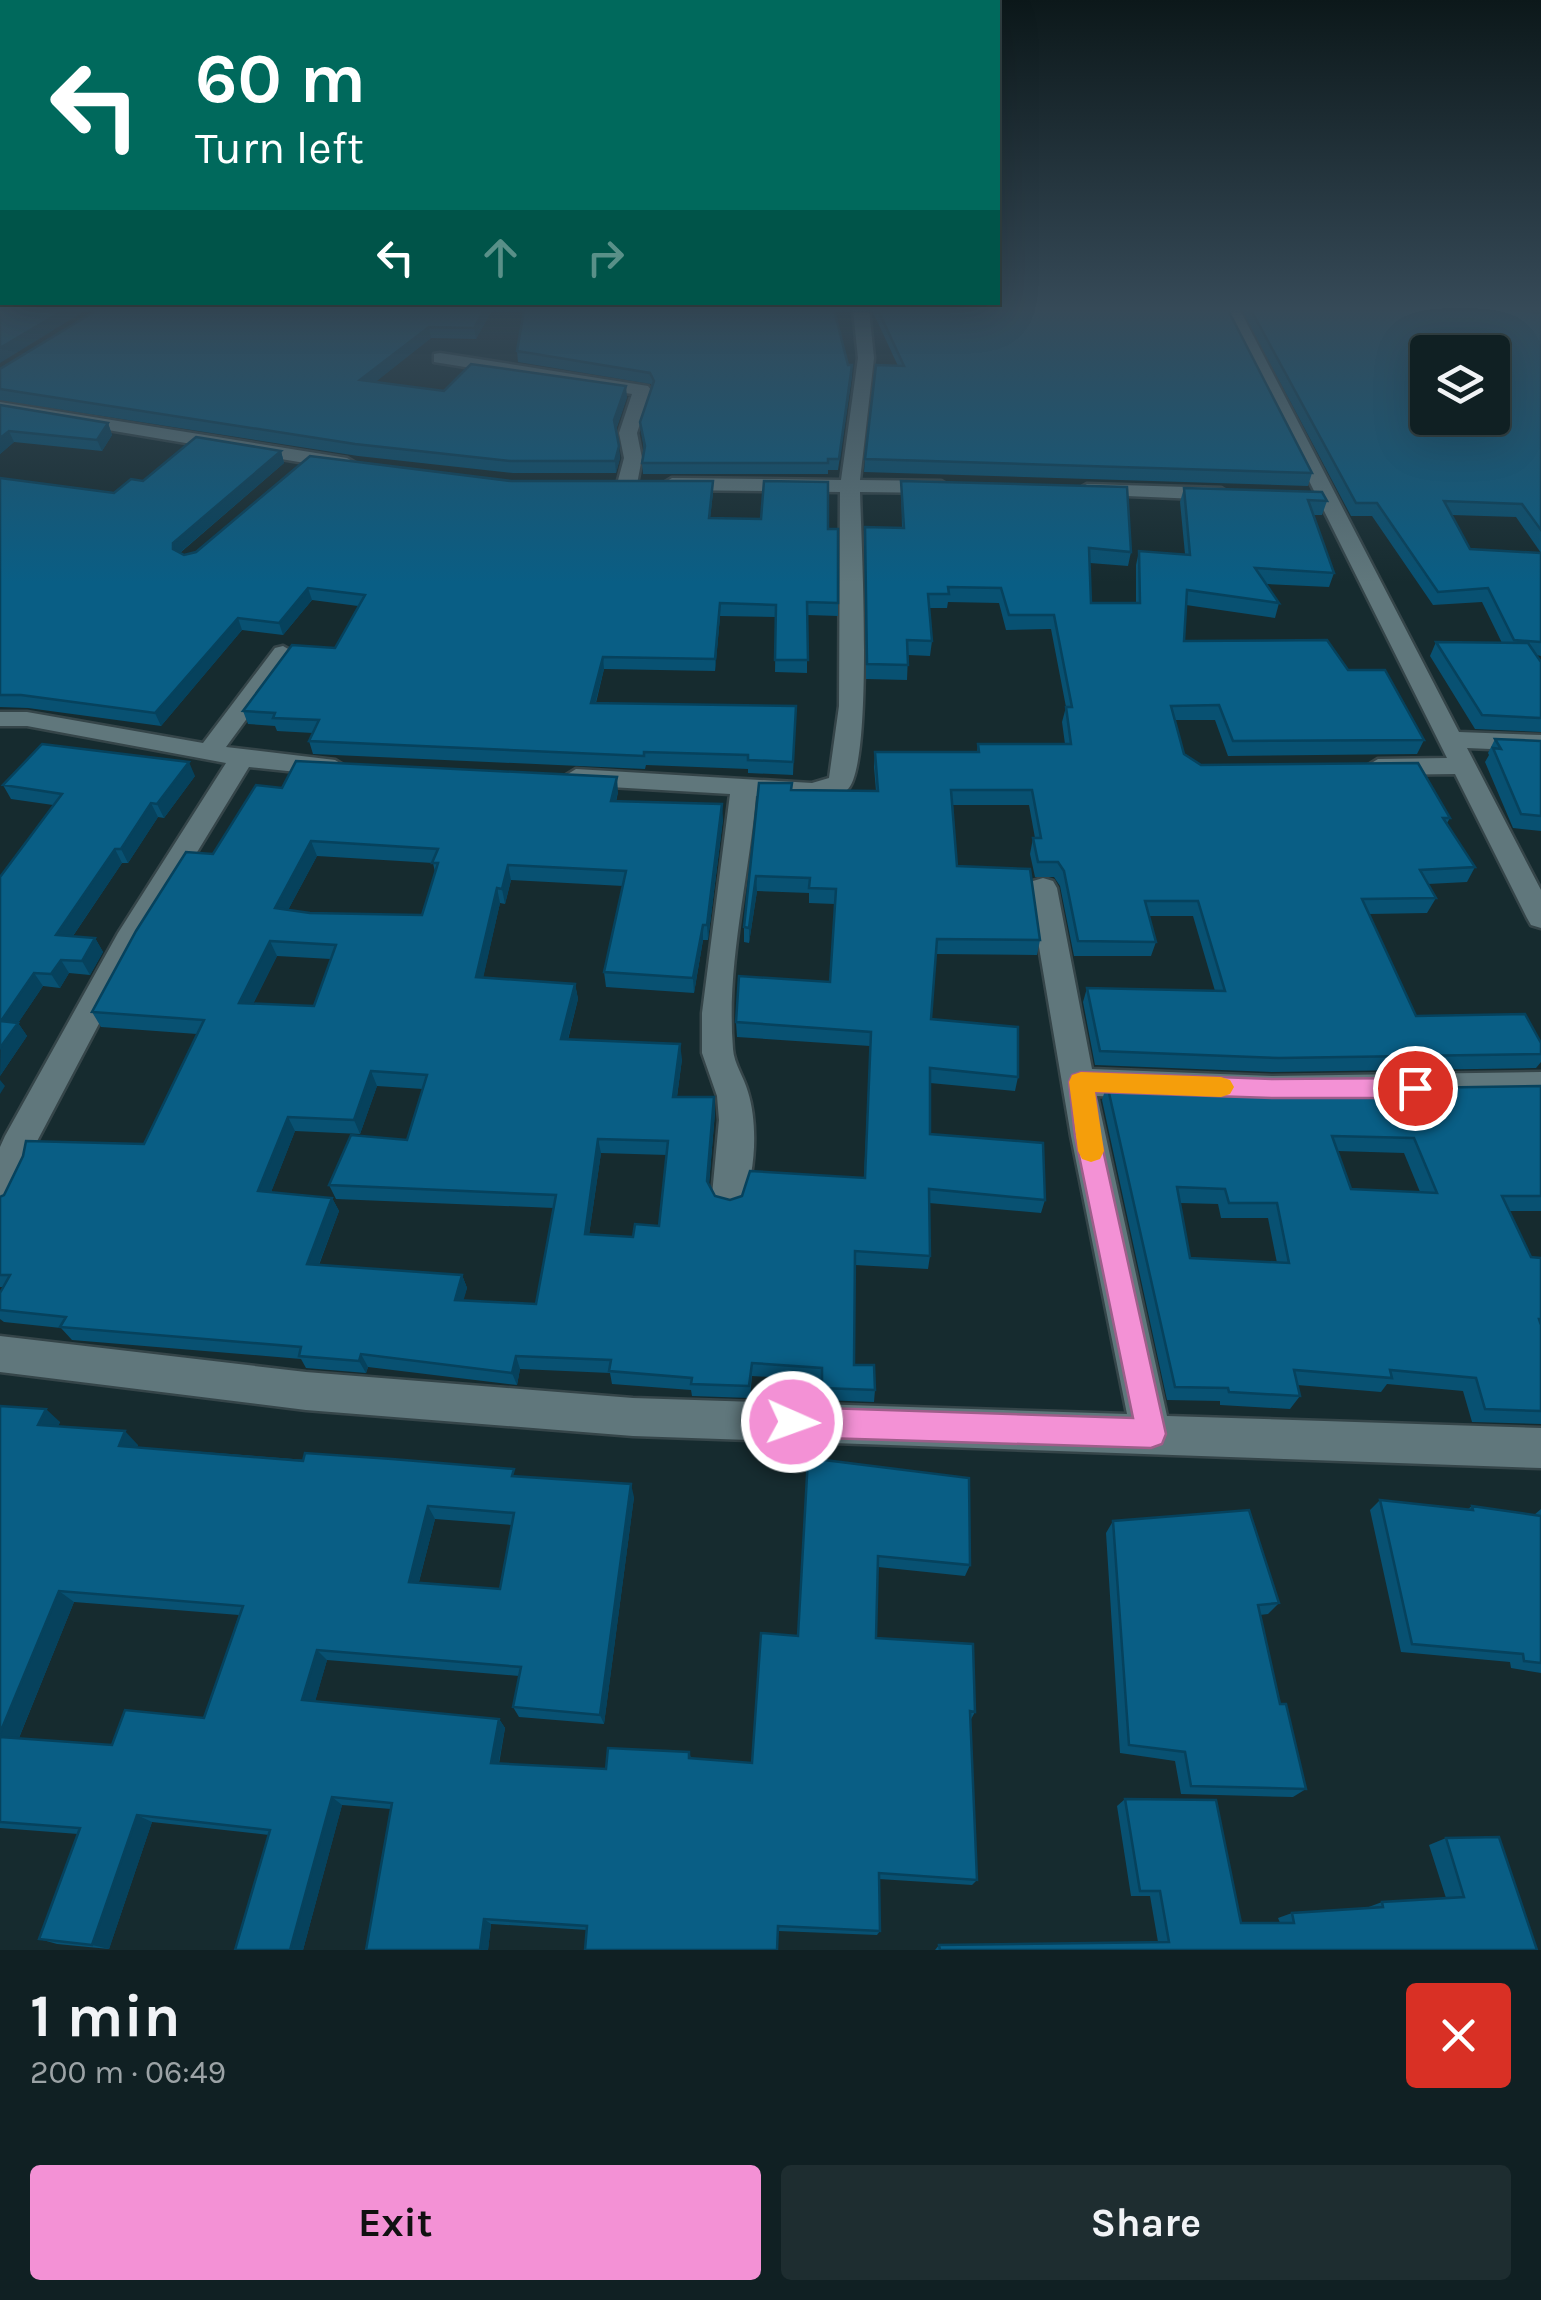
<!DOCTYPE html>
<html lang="en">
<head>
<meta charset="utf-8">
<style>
	body { margin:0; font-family:Karla,sans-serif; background:#1e2d30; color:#f1f3f6; height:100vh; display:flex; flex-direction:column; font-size:38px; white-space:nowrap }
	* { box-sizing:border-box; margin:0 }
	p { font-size:32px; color:#9ca3a6 }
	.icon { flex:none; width:55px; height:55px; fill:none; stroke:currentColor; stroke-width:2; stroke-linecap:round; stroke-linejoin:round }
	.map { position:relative; height:1950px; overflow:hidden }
	.drawer { display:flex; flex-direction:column; background:#102023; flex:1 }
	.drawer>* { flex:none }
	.top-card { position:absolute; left:0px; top:0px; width:1000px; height:305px; box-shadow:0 10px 40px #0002,0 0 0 2px #303e41; background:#00695c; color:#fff; overflow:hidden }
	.fabs { position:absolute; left:1410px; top:335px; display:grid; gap:20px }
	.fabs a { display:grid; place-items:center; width:100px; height:100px; border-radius:10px; background:#102023; box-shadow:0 10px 40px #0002,0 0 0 2px #303e41; font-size:50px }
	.pin { position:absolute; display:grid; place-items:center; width:85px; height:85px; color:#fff; margin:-42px; border:5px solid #fff; border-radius:50%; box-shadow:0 2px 10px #0007 }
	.me { position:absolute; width:110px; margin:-55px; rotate:92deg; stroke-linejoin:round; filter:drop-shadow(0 0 8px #0008) }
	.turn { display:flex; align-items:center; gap:35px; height:210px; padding:0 30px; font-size:45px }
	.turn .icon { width:130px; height:130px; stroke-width:2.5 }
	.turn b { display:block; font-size:70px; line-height:85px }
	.lanes { display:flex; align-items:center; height:95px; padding:0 30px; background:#0003; justify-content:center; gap:50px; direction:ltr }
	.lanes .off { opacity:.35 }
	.round { display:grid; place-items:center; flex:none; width:105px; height:105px; border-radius:10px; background:#1e2d30 }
	.head { display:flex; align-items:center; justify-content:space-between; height:170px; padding:0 30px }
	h1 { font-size:60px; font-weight:700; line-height:75px }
	.action { display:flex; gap:20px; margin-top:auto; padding:20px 30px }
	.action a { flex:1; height:115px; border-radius:10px; background:#f391d5; color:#111; font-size:40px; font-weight:700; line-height:115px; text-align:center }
	.action a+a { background:#1e2d30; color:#f1f3f6 }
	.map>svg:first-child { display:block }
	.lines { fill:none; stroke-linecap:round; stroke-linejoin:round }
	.minor-casing { stroke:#354549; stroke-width:5 }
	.minor { fill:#60777c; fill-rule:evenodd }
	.wall { fill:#085172; fill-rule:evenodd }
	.shaded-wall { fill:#06425d }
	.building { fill:#095e85; stroke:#06425d; stroke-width:2.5; fill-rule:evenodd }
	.route { fill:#f391d5; stroke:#9e5e8a; stroke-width:2.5 }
	.slow { fill:#f59e0b }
</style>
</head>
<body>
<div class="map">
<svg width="1541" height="1950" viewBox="0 0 1541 1950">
	<rect width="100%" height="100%" fill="#162b2f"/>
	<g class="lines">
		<g class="minor-casing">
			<path id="minor" d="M853,310H869L874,358L860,480L941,481L951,487L941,493L860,492C861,537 874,768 847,790C826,808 782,798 756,796C749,879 726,965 733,1049C734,1064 744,1077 748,1092C758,1124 756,1176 741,1206L729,1210L717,1206L712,1195L719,1120L717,1096L702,1053V1013L730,794L576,785L563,777L576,769L812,783L829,778L839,706L840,492L672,490L662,484L672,478L841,480L858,358Z
				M1224,310H1240L1459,732L1541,735V751L1467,748L1541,890V928L1531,925L1527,918L1455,774L1378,775L1365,767L1378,759L1447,758Z
				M440,353L648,386L651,390L637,433L642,458L637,484L627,490L617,484L624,458L619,433L632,394L434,362V354Z
				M0,402L347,458L357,464L347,470L0,412Z
				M1087,484L1221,488L1231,494L1221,500L1080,494L1077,490Z
				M283,646L295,653L226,747L335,760L348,768L335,776L249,767L141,944L34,1147L31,1168L12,1207L0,1211V1147L5,1136L118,933L226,763L27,726H0V712H27L203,743L275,648Z
				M1043,878L1053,881L1057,888L1092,1069L1272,1076L1541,1072V1098L1272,1102L1097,1096L1167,1416L1541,1428V1468L633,1436L306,1410L0,1372V1336L306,1372L633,1398L1127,1414L1071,1136L1029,888L1033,881Z"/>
		</g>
		<use href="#minor" class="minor"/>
	</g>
	<path class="wall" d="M97,310H492L476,339L431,338L375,382L444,391L627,397L616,430L620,458L616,473H513L358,456L0,400V369Z
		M872,310H1228L1312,473L1308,486L864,472L865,459L898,366Z
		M1242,310H1516L1541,313V553L1516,517L1452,515L1470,549L1541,553V656L1536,655L1541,662V732L1475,729L1430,656L1436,642L1502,643L1482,602L1433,605L1372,516H1351Z
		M517,351L848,365L852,376L838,470H828V474H643L642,463L644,450L640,422L652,386L651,384L518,362Z
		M0,405L108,423L112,435L102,451L14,442L0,454Z
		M281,451L284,463L180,553L184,555L511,481L713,493L710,518L828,529L838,603V616L807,615V673L775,672L776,617L720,616L715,671L604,669L596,703L796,706L793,775L748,773V769L646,765L645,769L313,754L309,741L313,733L277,731L275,726L248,724L243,711L335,648L358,606L312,600L283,635L242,630L161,726L28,708L0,707V478L114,493L143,481Z
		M901,481L1131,552L1128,566L1090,563L1091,603H1136V565L1139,551L1185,554L1180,502L1184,488L1327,501L1322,515H1314L1334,573L1329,587L1266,584L1279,603L1275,618L1186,605L1184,641L1348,670L1424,740L1417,754L1228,756L1215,720H1175L1184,754L1201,765L1450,818L1447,823L1475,867L1467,882L1428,884L1436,898L1427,913L1369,914L1416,1016L1541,1043V1062L1536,1068L1272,1072L1095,1065L1083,1002L1087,988L1215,991L1193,916H1149L1156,942L1151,956H1074L1060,886L1054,877H1035L1030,854L1033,838H1035L1029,805H953L957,866L1040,940L1037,955L936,954L931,1019L1018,1077L1015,1091L930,1083V1134L1045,1200L1041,1213L929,1203L930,1256L928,1269L855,1265L854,1365L875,1390L874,1402L822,1400L821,1380L752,1376L750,1398L692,1396L691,1390L612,1384L610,1373L520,1369L517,1385L368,1367L366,1373L306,1368L301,1359L72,1340L61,1328L4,1322L0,1319V1293L3,1287H0V1197L144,1144L197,1034L101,1027L92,1012L213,854L282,788L618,792L616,802L723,819L708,940H703L694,993L606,987L604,972L623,886L511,880L505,904L500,903L483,977L575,984L578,999L568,1040L682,1059L677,1097H714L715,1112L709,1184L715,1196L730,1200L864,1178L870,1046L737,1037L736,1022L830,982L835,904L809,903V893L757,891L749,943L744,942V927L759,783L791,790L876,791L874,767L875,752H977L978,744H1065L1062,722L1066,707L1051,629L1006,630L999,603L948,602L947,608H929L932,641L930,656L908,655L907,680L866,679L865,527L902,528ZM317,856L433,863L435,872L422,915L310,913L288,910ZM277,956L331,959L314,1006L253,1004ZM377,1086L423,1089L407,1140L329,1185L336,1199L554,1208L536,1304L463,1300L467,1288L462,1275L319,1265L339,1211L332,1198L271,1192L295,1131L360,1134ZM601,1153L667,1155L659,1226L633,1237L589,1235Z
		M1495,739L1541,741V831L1513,828L1485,762L1489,755L1488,753Z
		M195,776L164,818L158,817L128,863H122L73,936L95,938L103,952L90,975L69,973L60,988L43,986L18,1023L27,1036L0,1076L53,805L11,799L3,785Z
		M1107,1084L1280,1090L1541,1086V1211H1509L1531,1257L1541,1258V1424L1472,1422L1463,1391L1387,1384L1381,1392L1297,1385L1300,1396L1290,1409L1220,1405V1401L1167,1400L1102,1100ZM1337,1151L1404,1153L1420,1192L1351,1189ZM1180,1203L1218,1204L1221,1218H1268L1277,1263L1190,1258Z
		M0,1406L60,1422L58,1426L138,1445L137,1447L517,1476L634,1497L604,1724L519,1717L513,1707L519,1676L327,1660L315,1701L499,1719L505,1728L499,1764L606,1769L689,1752L691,1758L752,1763L798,1636L808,1458L970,1565L965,1576L878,1567L876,1638L975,1712L970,1721L977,1880L972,1885L879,1879L880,1931L877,1935L778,1931L587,1930L491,1924L488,1950L391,1809L342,1805L303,1950H235L269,1835L152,1822L109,1949L57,1944L39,1939L78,1834L0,1828ZM435,1519L512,1525L500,1589L419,1582ZM74,1602L239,1615L204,1718L112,1745L19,1738Z
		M1380,1500L1468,1509L1472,1506L1534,1515L1541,1509V1673L1511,1668L1510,1662L1401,1652L1370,1510Z
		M1113,1521L1279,1603L1268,1614L1260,1615L1280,1704L1306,1789L1293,1797L1181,1794L1175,1761L1120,1753L1106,1533Z
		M1125,1799L1241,1923H1280L1278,1918L1292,1913L1366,1908L1382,1902L1446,1898L1429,1845L1446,1838L1537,1950H935L939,1945L1158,1942L1150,1896H1131L1117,1806Z"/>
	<path class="shaded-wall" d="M64,310H86L0,363V348Z
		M484,310H492L476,339L474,328Z
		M429,327L431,338L363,392L360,380Z
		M626,386L627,397L615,432L614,420Z
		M108,423L112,435L102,451L97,440Z
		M9,431L14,442L0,454V438Z
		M619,446L620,458L616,473L615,461Z
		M281,451L284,463L177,555L173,549V543Z
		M308,588L312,600L283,635L279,623Z
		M720,603V616L715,671V659Z
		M238,618L242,630L161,726L155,713Z
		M603,657L604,669L592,716L591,703Z
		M189,762L195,776L164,818L157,804Z
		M617,777L618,792L612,816L611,801Z
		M151,803L158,817L128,863L121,849Z
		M722,804L723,819L708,940L707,925Z
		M311,841L317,856L281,923L275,908Z
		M115,849L122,863L64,949L56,935Z
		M508,865L511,880L505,904L502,889Z
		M756,876L757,891L749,943V928Z
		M497,888L500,903L480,992L476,977Z
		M703,925V940L694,993L693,978Z
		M95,938L103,952L90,975L82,961Z
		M270,941L277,956L246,1018L239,1003Z
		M61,960L69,973L60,988L51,974Z
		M34,973L43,986L18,1023L27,1036L0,1076L1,1021Z
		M575,984L578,999L564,1054L561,1039Z
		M680,1044L682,1059L675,1111L673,1097Z
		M371,1071L377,1086L360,1134L354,1120Z
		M0,1080L5,1086L0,1094Z
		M714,1097L715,1112L708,1195L707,1181Z
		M288,1117L295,1131L266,1205L258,1191Z
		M598,1139L601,1153L587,1248L585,1234Z
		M332,1198L339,1211L314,1277L307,1264Z
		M462,1275L467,1288L460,1313L455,1300Z
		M361,1354L368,1367L366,1373L359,1361Z
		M516,1356L520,1369L517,1385L512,1373Z
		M46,1409L60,1422L53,1438L38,1425Z
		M125,1431L138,1445L132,1459L119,1446Z
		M631,1484L634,1497L604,1724L600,1715Z
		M428,1506L435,1519L416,1593L409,1582Z
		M59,1591L74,1602L16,1745L0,1737V1733Z
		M317,1650L327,1660L313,1709L302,1700Z
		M499,1719L505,1728L497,1771L491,1763Z
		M332,1797L342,1805L303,1950H290Z
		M137,1815L152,1822L109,1949L92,1945Z
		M484,1919L491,1924L488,1950H480Z"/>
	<path class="building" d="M0,310H64L0,348Z
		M97,310H484L474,328L429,327L360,380L444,391L471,364L626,386L614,420L619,446L615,461H511L355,444L0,389V369Z
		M524,310H834L848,365H852L839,459H828V463H642L645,446L640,422L654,381L650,373L517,351Z
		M878,310H1228L1312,473L865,459L876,365L904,366Z
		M1251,310H1516L1541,313V530L1522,504L1444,501L1470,549L1541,553V642L1514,640L1488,588L1438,592L1377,503H1356ZM1428,352H1492V418H1428Z
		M0,405L108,423L97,440L9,431L0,438Z
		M196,437L281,451L173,543V549L184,555L196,552L310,456L511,481H713L709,518L761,519L764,481L828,482V529H838V603L807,602L808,660H775L776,605L720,603L715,659L603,657L591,703L796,706L793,762L748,760V755L644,752V756L309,741L319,720L273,718L275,713L243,711L292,645L335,648L365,595L308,588L279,623L238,618L155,713L21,695H0V478L114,493L131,479L143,481Z
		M901,481L1127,487L1131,552L1089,548L1091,603H1140L1139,551L1190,555L1184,488L1322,492L1327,501L1308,500L1334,573L1255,568L1279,603L1187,590L1184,641L1327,640L1348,670H1385L1424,740L1233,741L1219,705L1171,706L1184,754L1201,765L1418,763L1450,818H1443L1475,867L1420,870L1436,898L1362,899L1416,1016L1525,1014L1541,1043V1054L1279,1058L1100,1051L1087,988L1225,991L1198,901H1145L1156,942L1078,941L1064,871L1058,862H1038L1033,838H1041L1032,790H951L957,866L1030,869L1040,940L937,939L931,1019L1018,1027V1077L930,1068V1134L1043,1143L1045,1200L929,1189L930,1256L855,1251L854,1365H874L875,1390L822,1388V1368L752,1363L749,1386L691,1384L692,1378L609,1371L611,1360L516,1356L512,1373L361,1354L359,1361L299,1356L301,1347L60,1327L66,1317L0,1310V1293L10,1275H0V1197L4,1195L23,1156L26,1141L144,1144L204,1020L92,1012L136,931L186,852L213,854L256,785L282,788L296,761L617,777L611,801L722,804L707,925H703L693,978L604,972L626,871L508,865L502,889L497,888L476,977L575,984L561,1039L680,1044L673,1097H714L707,1181L715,1196L730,1200L742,1196L750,1171L865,1178L871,1032L736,1022L739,976L830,982L836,889L809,888L810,878L756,876L749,928L744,927L759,783H792L791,790L878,791L875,752H979L978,744H1071L1066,707H1072L1054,615H1009L1001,588L948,587L949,594H928L932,641L907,640L908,665L867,664L865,527L904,528ZM311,841L438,849L432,863H438L422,915L310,913L275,908ZM270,941L336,945L314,1006L239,1003ZM371,1071L427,1075L407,1140L351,1135L329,1185L556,1195L536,1304L455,1300L462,1275L307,1264L332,1198L258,1191L288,1117L354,1120ZM598,1139L668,1141L659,1226L635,1224L633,1237L585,1234Z
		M1436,642L1528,643L1541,662V718L1482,715Z
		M1495,739L1541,741V816L1521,814L1493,748L1501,749Z
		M42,744L189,762L157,804L151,803L121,849H115L56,935L95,938L82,961L61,960L51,974L34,973L1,1021L18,1023L0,1048V877L62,794L3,785Z
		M1107,1084L1280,1090L1541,1086V1196H1502L1531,1257L1541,1258V1319H1539L1541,1325V1411L1485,1409L1476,1378L1390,1370L1392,1378L1294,1370L1300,1396L1229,1392L1228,1388L1175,1387ZM1332,1136L1414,1138L1437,1193L1351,1189ZM1177,1187L1225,1189L1229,1203H1277L1289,1263L1190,1258Z
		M0,1406L46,1409L38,1425L125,1431L119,1446L303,1461L305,1453L392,1459L514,1469L512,1476L631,1484L600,1715L513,1707L521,1667L317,1650L302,1700L499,1719L491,1763L606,1769L608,1748L689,1752V1758L752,1763L761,1633L798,1636L808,1458L969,1478L970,1565L878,1556L876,1638L973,1644L975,1712L970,1711L977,1880L879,1873L880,1931L778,1926L777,1950H585L587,1926L484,1919L480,1950H366L392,1803L332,1797L290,1950H235L270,1830L137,1815L92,1945L39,1939L80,1828L0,1822V1737L112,1745L125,1710L204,1718L243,1606L59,1591L0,1733ZM428,1506L514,1513L500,1589L409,1582Z
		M1380,1500L1473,1510L1472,1506L1541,1516V1663L1524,1661L1523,1654L1412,1644Z
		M1249,1510L1279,1603L1258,1605L1280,1704H1286L1306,1789L1191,1786L1185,1752L1129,1745L1113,1521Z
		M1125,1799L1216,1800L1241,1923H1294L1292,1913L1383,1907L1382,1902L1464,1897L1446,1838L1499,1837L1537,1950H940L939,1945L1169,1942L1160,1891H1140Z"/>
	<linearGradient id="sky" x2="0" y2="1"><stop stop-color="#0c181a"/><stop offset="0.53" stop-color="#364a58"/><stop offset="1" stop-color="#364a58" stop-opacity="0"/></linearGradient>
	<rect width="1541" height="583" fill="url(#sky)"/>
	<path class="route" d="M1081,1072L1272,1079L1415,1078L1424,1081L1428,1088L1424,1095L1415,1098H1272L1095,1092L1100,1136L1166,1434L1162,1444L1151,1448L792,1437L782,1432L777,1422L782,1412L792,1407L1133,1418L1075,1136L1069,1082L1072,1075Z"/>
	<path class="slow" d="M1081,1072L1221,1077L1230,1080L1234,1087L1230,1094L1221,1097L1095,1092L1104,1151L1100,1159L1091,1162L1082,1159L1078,1151L1069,1082L1072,1075Z"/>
</svg>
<div class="fabs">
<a><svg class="icon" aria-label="layers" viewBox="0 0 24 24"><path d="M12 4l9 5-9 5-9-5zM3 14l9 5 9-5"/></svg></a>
</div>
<div class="pin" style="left:1415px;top:1088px;background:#d93025"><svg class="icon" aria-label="arrive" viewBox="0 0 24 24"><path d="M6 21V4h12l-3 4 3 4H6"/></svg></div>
<svg class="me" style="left:792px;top:1422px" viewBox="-20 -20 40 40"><circle r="17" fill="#f391d5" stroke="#fff" stroke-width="3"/><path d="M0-11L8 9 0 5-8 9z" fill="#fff"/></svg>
<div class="top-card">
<div class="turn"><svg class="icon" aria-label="left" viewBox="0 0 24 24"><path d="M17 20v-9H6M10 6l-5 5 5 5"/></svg><div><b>60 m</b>Turn left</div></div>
<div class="lanes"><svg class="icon" aria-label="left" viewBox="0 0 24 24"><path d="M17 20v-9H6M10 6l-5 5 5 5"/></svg><svg class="icon off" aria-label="ahead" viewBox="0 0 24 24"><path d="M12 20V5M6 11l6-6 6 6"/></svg><svg class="icon off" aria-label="right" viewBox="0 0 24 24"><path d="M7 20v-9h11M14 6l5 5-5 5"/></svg></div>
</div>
</div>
<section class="drawer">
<div class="head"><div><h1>1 min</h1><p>200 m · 06:49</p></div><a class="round" style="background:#d93025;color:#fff"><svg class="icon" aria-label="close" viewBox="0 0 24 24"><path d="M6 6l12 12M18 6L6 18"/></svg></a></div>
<div class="action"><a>Exit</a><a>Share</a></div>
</section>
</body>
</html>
